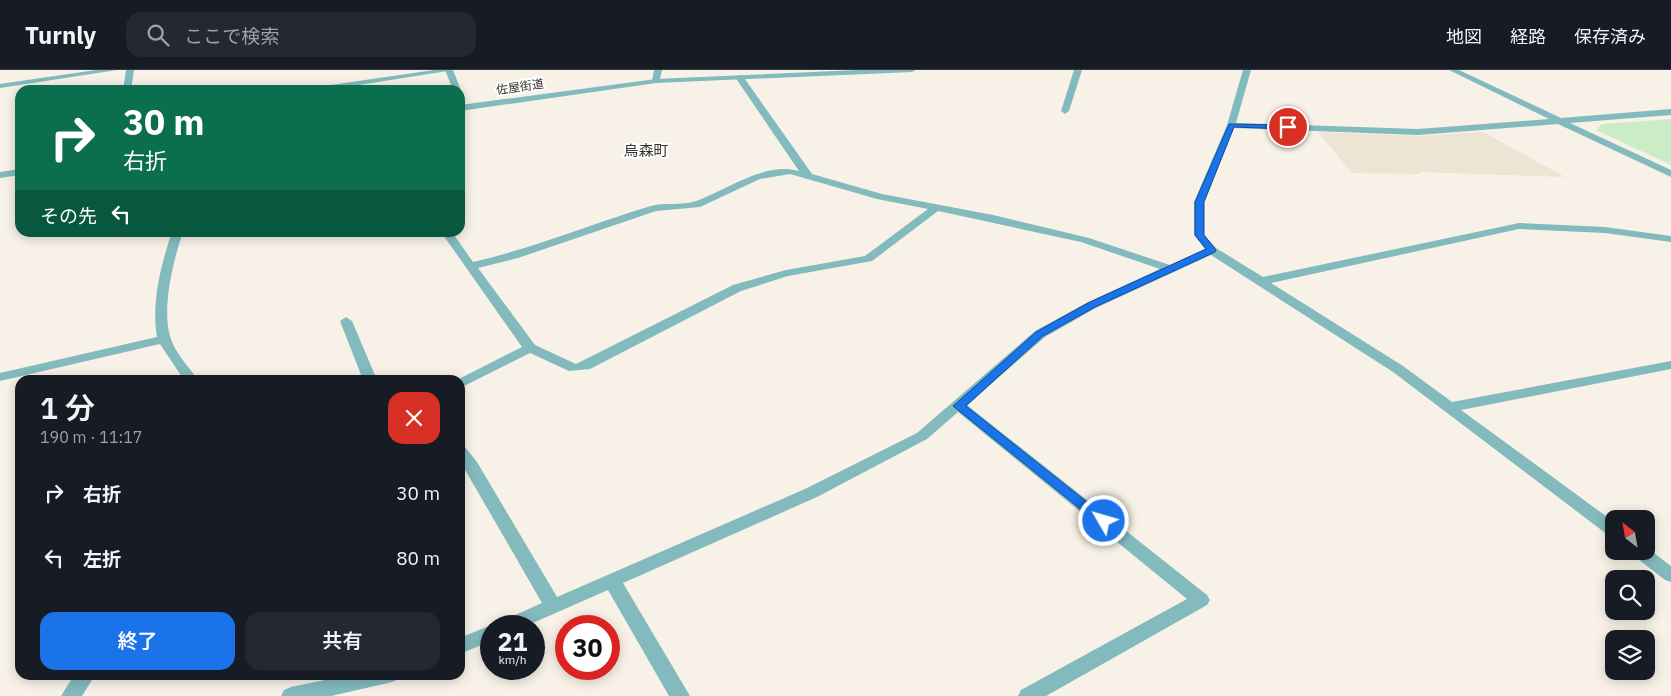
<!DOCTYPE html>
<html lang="ja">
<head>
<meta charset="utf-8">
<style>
	body { margin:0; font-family:"IBM Plex Sans","Noto Sans JP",sans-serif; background:#242831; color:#f1f3f6; height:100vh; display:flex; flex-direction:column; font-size:19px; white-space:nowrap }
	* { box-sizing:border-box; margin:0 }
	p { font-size:16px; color:#9ea1a6 }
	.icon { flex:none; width:28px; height:28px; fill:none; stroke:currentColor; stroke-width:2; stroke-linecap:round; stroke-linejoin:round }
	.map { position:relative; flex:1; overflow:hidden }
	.details { position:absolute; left:15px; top:305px; width:450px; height:305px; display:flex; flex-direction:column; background:#171b24; border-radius:15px; box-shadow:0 2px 12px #0003 }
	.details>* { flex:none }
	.banner { position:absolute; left:15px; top:15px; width:450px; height:152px; border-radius:15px; box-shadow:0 2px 12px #0003; background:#0b6e4f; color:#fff; overflow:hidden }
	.needle { width:32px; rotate:329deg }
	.buttons { position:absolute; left:1605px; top:440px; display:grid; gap:10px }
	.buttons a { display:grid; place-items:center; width:50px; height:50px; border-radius:10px; background:#171b24; box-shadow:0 2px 12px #0003; font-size:25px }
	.speed { position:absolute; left:480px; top:545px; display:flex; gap:10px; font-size:25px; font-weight:700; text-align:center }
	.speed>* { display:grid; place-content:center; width:65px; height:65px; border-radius:50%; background:#171b24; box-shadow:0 2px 12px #0003; line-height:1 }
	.speed small { font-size:12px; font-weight:400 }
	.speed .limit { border:8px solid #d22; background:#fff; color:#111 }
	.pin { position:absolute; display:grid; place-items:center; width:42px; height:42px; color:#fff; margin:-21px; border:2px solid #fff; border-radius:50%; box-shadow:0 1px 5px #0007 }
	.me { position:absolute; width:55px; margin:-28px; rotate:308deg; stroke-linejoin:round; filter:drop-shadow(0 0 4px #0008) }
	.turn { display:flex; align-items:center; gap:18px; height:105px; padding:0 25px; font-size:22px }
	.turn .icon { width:65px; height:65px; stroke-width:2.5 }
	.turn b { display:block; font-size:35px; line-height:42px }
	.then { display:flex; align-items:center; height:48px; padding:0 25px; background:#0003; gap:10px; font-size:19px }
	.round { display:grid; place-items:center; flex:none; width:52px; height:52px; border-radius:15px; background:#242831 }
	.summary { display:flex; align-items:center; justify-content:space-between; height:85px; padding:0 25px }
	h1 { font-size:30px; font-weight:600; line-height:38px }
	.action { display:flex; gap:10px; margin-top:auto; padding:10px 25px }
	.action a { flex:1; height:58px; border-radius:15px; background:#1a73e8; color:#fff; font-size:20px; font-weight:600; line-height:58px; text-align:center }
	.action a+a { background:#242831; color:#f1f3f6 }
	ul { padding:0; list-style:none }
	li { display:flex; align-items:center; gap:15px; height:65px; padding:0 25px }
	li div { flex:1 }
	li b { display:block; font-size:19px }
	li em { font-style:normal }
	header { display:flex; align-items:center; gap:30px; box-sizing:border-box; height:70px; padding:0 25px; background:#171b24; border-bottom:1px solid #363941 }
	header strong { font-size:24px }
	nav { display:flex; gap:28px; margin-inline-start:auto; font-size:18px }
	.search { width:350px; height:45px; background:#242831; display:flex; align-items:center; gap:12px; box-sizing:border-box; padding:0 18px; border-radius:15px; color:#9ea1a6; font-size:19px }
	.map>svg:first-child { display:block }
	.built { fill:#eee4d3 }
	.green { fill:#cbedc5 }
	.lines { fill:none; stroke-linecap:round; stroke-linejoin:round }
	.service { fill:#83babe; fill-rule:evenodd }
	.minor { fill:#83babe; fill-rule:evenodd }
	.tertiary { fill:#83babe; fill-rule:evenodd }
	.route { fill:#1a73e8; stroke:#114b97 }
	.labels { text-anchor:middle; stroke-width:4; stroke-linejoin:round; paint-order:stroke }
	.far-street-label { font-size:12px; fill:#35332f; stroke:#fff }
	.far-quarter-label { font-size:15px; fill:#35332f; stroke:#fff }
</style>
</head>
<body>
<header>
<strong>Turnly</strong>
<div class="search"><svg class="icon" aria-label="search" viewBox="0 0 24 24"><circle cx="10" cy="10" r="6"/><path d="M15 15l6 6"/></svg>ここで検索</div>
<nav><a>地図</a><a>経路</a><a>保存済み</a></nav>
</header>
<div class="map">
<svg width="1671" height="626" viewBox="0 0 1671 626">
	<rect width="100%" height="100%" fill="#f7f1e7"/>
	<path class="built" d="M1318,62L1420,66L1483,62L1565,107L1419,102L1420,104L1352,103Z"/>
	<path class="green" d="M1671,49V95L1596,60L1602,54Z"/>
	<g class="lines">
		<path class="service" d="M1074,0H1082L1069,41L1065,44L1061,41Z"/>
		<path class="minor" d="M96,0H117L0,18V14Z
			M126,0H134L131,20H123Z
			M434,0H454L327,20H306L310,18Z
			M654,0H662L659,13L652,11Z
			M1243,0H1251L1236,53L1418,59L1549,49L1449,0H1459L1561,48L1671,39V45L1570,53L1671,100V107L1558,54L1418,65L1234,58L1204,132V165L1216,178L1263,207L1519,153L1605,157L1671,166V172L1605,163L1519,159L1271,213L1403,296L1452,332L1671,291V299L1461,340L1614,452V467L1608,465L1393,302L1211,185L1096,238L1045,267L967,335L1207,525L1210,530L1207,535L1046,626H1018L1021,620L1187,529L958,342L927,369L817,427L623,513L690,626H669L608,520L526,556H499L502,551L542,533L460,391V376L465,377L477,392L557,527L805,419L917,363L1035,261L1088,232L1160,199L1081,172L938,141L872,191L788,206L741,221L590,299L569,301L530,283L460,318V310H457L522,277L441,162H452L473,192C534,178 591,154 651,136C665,132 682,136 696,131C727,120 765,91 799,101L735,7L739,5H742L812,104L882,124L993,145L1089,168L1170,195L1205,179L1194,165V132L1227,55ZM790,104L877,129L928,139L865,186L786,200L733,215L576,294L535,275L478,198L518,188L656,141L700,137L760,109Z
			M172,162H183C173,191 160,243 172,272C178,286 189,297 198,310H184L160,274L0,311V303L157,267C151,233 161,194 172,162Z
			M346,247L352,251L377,310H363L340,251Z
			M1646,477L1671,496V512L1665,510L1634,486L1632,481H1646Z
			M491,555L494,556H491V571L460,584V568Z
			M74,605H95L82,626H61Z
			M349,605H398L395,611L388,613L331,626H281L284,620L291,617Z"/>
		<path class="tertiary" d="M445,0H453L461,20L460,22L453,20Z
			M857,0H916L912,2L656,13L460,41V35L656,9Z
			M20,99V105L0,108V102Z"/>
	</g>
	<path class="route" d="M1229,54L1288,55L1291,57L1288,59L1234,57L1204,132V165L1216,180L1215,182L1095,237L1043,266L966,336L1111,451L1104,456L1100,455L953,336L1036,262L1088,233L1206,179L1195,165V132Z"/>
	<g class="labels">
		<g class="far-street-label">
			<text transform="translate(520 17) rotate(-8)" y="4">佐屋街道</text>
		</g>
		<g class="far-quarter-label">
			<text x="646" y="86">烏森町</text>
		</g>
	</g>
</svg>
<div class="buttons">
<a><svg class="needle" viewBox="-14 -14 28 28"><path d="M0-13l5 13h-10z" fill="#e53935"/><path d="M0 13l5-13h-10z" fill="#9ea1a6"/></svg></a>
<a><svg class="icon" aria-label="search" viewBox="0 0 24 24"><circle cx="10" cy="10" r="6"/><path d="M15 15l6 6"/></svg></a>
<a><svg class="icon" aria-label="layers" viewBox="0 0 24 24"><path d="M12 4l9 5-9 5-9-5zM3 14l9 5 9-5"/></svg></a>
</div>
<div class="speed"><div>21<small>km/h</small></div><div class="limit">30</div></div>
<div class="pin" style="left:1288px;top:57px;background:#d93025"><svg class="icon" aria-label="arrive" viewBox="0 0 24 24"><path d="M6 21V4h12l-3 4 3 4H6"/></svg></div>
<svg class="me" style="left:1104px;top:451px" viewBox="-20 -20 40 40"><circle r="17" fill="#1a73e8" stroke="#fff" stroke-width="3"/><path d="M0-11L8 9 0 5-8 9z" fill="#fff"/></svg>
<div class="banner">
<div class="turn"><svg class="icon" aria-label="right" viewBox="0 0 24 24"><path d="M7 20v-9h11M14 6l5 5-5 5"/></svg><div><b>30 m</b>右折</div></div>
<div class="then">その先<svg class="icon" aria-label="left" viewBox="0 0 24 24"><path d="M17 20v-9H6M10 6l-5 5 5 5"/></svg></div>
</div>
<section class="details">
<div class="summary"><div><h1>1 分</h1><p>190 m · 11:17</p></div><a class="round" style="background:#d93025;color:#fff"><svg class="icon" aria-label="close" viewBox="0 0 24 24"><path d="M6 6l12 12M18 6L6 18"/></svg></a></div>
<ul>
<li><svg class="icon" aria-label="right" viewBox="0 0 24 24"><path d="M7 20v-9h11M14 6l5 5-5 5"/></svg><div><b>右折</b></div><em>30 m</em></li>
<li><svg class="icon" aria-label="left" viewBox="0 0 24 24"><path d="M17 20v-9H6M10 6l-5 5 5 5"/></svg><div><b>左折</b></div><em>80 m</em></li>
</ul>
<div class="action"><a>終了</a><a>共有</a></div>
</section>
</div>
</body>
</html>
